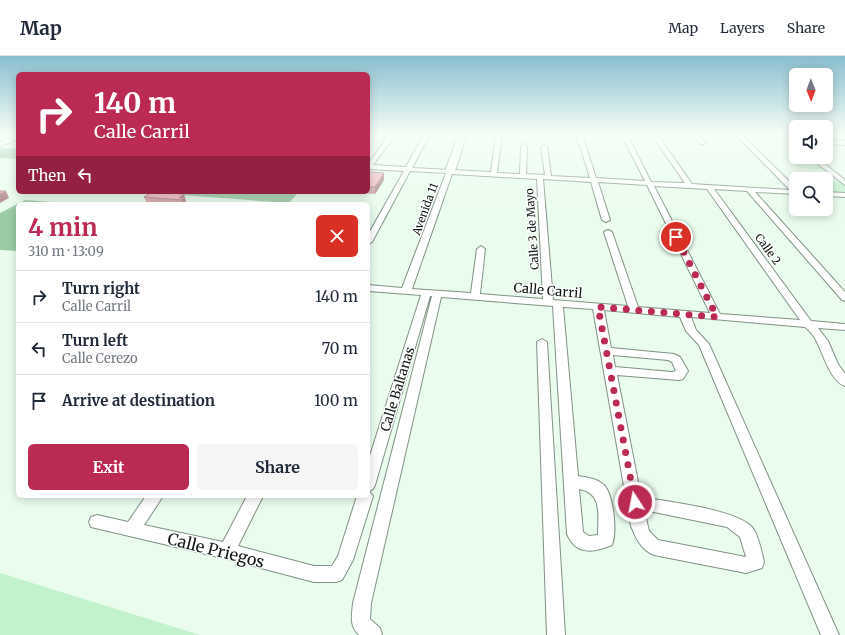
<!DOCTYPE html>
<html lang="en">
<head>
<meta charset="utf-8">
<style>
	body { margin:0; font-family:Merriweather,serif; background:#f6f6f7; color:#1f2937; height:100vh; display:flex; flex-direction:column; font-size:15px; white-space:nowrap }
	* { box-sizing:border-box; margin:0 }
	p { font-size:13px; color:#747a83 }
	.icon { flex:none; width:22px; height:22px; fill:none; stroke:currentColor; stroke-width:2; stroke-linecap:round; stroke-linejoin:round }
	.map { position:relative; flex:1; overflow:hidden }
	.drawer { position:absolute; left:16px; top:146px; width:354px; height:296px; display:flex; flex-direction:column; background:#fff; border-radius:6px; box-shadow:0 2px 10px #0003 }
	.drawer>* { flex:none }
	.guide { position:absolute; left:16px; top:16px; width:354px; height:122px; border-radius:6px; box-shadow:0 2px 10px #0003; background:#ba2a53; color:#fff; overflow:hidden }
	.needle { width:26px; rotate:179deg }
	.buttons { position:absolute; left:789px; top:12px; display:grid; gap:8px }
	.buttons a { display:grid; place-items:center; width:44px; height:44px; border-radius:6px; background:#fff; box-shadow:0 2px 10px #0003; font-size:20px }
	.pin { position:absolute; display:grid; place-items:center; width:34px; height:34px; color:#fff; margin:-17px; border:2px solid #fff; border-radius:50%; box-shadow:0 1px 4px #0007 }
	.me { position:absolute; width:44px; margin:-22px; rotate:349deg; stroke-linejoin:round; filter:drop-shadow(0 0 3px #0008) }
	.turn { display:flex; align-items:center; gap:14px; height:84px; padding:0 12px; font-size:18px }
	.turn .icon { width:52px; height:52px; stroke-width:2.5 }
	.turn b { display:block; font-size:28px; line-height:34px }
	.then { display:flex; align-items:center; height:38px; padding:0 12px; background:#0003; gap:8px; font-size:15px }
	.round { display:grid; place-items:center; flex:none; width:42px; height:42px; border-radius:6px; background:#f6f6f7 }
	.summary { display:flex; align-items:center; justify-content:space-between; height:68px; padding:0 12px }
	h1 { font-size:24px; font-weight:700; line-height:30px; color:#ba2a53 }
	.action { display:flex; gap:8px; margin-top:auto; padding:8px 12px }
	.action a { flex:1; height:46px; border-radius:6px; background:#ba2a53; color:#fff; font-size:16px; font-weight:700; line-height:46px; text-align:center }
	.action a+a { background:#f6f6f7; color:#1f2937 }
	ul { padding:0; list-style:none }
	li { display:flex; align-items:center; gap:12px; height:52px; padding:0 12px; border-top:1px solid #e0e1e3 }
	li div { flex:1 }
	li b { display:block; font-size:15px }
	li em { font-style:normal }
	header { display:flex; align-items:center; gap:24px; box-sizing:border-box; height:56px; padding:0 20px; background:#fff; border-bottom:1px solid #e0e1e3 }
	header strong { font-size:19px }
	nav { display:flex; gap:22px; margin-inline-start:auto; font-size:14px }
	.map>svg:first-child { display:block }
	.green { fill:#c1f2cc }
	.forest { fill:#91c29c }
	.water { fill:#9bcca6 }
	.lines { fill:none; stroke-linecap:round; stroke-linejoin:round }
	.street-casing { stroke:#819184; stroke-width:2 }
	.secondary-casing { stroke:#819184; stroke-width:2 }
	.street { fill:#fff; fill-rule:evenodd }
	.secondary { fill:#fff; fill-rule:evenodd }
	.wall { fill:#d49da4 }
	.shaded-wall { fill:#ac8086 }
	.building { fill:#f6b7bf; stroke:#ac8086 }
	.route { stroke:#ba2a53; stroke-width:7; stroke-dasharray:0 12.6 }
	.labels { text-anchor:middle; stroke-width:3; stroke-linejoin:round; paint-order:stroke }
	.far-street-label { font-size:11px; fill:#111813; stroke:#fff }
	.street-label { font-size:13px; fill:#111813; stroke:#fff }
	.near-street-label { font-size:16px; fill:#111813; stroke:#fff }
</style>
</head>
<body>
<header>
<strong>Map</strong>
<nav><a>Map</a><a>Layers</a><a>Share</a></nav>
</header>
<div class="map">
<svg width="845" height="579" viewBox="0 0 845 579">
	<rect width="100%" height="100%" fill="#e9fced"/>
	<path class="green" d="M787,101L811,102L825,114L800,112Z
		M826,125L840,126L845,129V137L828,136L826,134Z
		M0,517L200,579H0Z"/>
	<path class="forest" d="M0,92L18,93V103L0,102Z"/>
	<path class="water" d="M140,136H299L289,147Z
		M25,144L80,148H18V195L0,194V157Z"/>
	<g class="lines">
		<g class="street-casing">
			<path id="street" d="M390,78H396L373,109L406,111L424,78H430L412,112L491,116L496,78H502L497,117L520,118L521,90L524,88L527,90L526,118L545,119L541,91L544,89L547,91L551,120L590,122L576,78H582L596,122L645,125L621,78H627L651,126L685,127L651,78H657L692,128L790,134L735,78H741L796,132V138L755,136L845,236V245L842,244L747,135L714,133L811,265L845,268V274L818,272L828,285L838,308L845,318V330C831,326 823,298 817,286C814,280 810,275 805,271L691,261L696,274L709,288L839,579H821L699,289L686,275L680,261L604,254L611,292L674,298L680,301L688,315L683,323L679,324L617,319L641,441C668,446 735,453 752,471C758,478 762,497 764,506L762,512L746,517L654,499C641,494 636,482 631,470L593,253L563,251L578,420C586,421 598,423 604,429C614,440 617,476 612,489C593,497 576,499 567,478L553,250L441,241L371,547L370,563L380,572L382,579H359C349,569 352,560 353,547L432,240H430L375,429L373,433L369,435L373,440L353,504L342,524L336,526H314L227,503L91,471L89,466L91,461L97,459L128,466L146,440H163L144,469L223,486L247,440H263L238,490L314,510H332L338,500L357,440H368V406L421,239L368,235V229L402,232L446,117L410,115L372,186L368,188V179L404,115L368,113V108ZM452,118L537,123L543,243L480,238L485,193L481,190L477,193L471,237L412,233ZM543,123L591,126L602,164L606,166L610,164L598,126L647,129L710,257L638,251L612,176L608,174L604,176L628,250L553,244ZM654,130L707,133L800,264L720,258ZM613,299L668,304L672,306L676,315L672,316L615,311ZM579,433C603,437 598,459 598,479L589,480L583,476ZM644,454L727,471L740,481L746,501L658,484L649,475Z
				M693,78H699L705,87L704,88H700Z
				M780,78H787L796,85V90Z
				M18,79V83L0,90V86Z
				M826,84L845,85V89L826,88Z
				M809,101H816L845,124V129Z
				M826,136L845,137V141L826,140Z
				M542,283L547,286L565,579H547L537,286Z"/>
		</g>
		<g class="secondary-casing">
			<path id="secondary" d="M459,78H467L455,115L450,118L447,117L445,115Z"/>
		</g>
		<use href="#street" class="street"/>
		<use href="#secondary" class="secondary"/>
	</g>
	<path class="wall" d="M384,117V124L375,138L361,137V136H368V120Z
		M152,136L186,145L185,146L186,148H147L144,141Z"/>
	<path class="shaded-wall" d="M384,117V124L375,138V131Z
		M6,135L9,142L0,147V138Z
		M184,138L186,145L185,146L186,148H183L182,144L179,142Z"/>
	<path class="building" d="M371,116L384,117L375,131H368V120Z
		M0,135H6L0,138Z
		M152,136L184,138L179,142H184L182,144L144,141Z"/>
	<linearGradient id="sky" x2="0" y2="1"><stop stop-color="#89bece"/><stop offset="0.49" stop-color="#f5fef7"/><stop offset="1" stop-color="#f5fef7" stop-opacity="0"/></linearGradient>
	<rect width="845" height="159" fill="url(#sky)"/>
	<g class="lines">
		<path class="route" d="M635,446L598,251L717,261L676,181"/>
	</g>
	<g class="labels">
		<g class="far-street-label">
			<text transform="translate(425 153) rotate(-70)" y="4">Avenida 11</text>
			<text transform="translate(532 173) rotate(-94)" y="4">Calle 3 de Mayo</text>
			<text transform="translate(768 193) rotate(54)" y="4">Calle 2</text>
		</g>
		<g class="street-label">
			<text transform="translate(548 234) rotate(5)" y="5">Calle Carril</text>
			<text transform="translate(397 333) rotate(-73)" y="5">Calle Baltanas</text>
		</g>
		<g class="near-street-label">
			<text transform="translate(216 494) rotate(14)" y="6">Calle Priegos</text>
		</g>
	</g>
</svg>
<div class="buttons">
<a><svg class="needle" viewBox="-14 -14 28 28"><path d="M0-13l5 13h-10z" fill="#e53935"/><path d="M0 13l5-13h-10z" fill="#747a83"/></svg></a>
<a><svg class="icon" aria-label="sound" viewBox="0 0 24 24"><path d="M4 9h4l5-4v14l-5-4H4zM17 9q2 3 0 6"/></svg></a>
<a><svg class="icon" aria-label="search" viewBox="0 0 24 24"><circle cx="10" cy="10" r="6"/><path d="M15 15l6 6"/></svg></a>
</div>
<div class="pin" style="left:676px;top:181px;background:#d93025"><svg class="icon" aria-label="arrive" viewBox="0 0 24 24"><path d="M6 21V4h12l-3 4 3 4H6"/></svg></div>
<svg class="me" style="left:635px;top:446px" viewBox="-20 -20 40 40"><circle r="17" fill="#ba2a53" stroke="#fff" stroke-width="3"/><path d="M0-11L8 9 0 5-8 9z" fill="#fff"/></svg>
<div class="guide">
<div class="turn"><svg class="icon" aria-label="right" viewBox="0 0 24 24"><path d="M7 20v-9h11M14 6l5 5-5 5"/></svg><div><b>140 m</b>Calle Carril</div></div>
<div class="then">Then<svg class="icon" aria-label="left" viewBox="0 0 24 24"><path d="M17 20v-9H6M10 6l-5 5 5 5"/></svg></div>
</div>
<section class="drawer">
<div class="summary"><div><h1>4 min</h1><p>310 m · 13:09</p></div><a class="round" style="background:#d93025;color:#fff"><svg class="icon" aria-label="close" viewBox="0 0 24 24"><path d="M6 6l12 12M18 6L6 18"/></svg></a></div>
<ul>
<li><svg class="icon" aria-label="right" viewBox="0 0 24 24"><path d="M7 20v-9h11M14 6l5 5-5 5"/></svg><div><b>Turn right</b><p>Calle Carril</p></div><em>140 m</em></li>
<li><svg class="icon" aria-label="left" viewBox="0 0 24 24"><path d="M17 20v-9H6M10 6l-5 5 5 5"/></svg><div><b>Turn left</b><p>Calle Cerezo</p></div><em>70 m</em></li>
<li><svg class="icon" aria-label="arrive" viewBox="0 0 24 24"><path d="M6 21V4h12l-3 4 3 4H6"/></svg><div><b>Arrive at destination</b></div><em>100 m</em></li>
</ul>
<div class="action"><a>Exit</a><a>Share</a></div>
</section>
</div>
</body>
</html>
